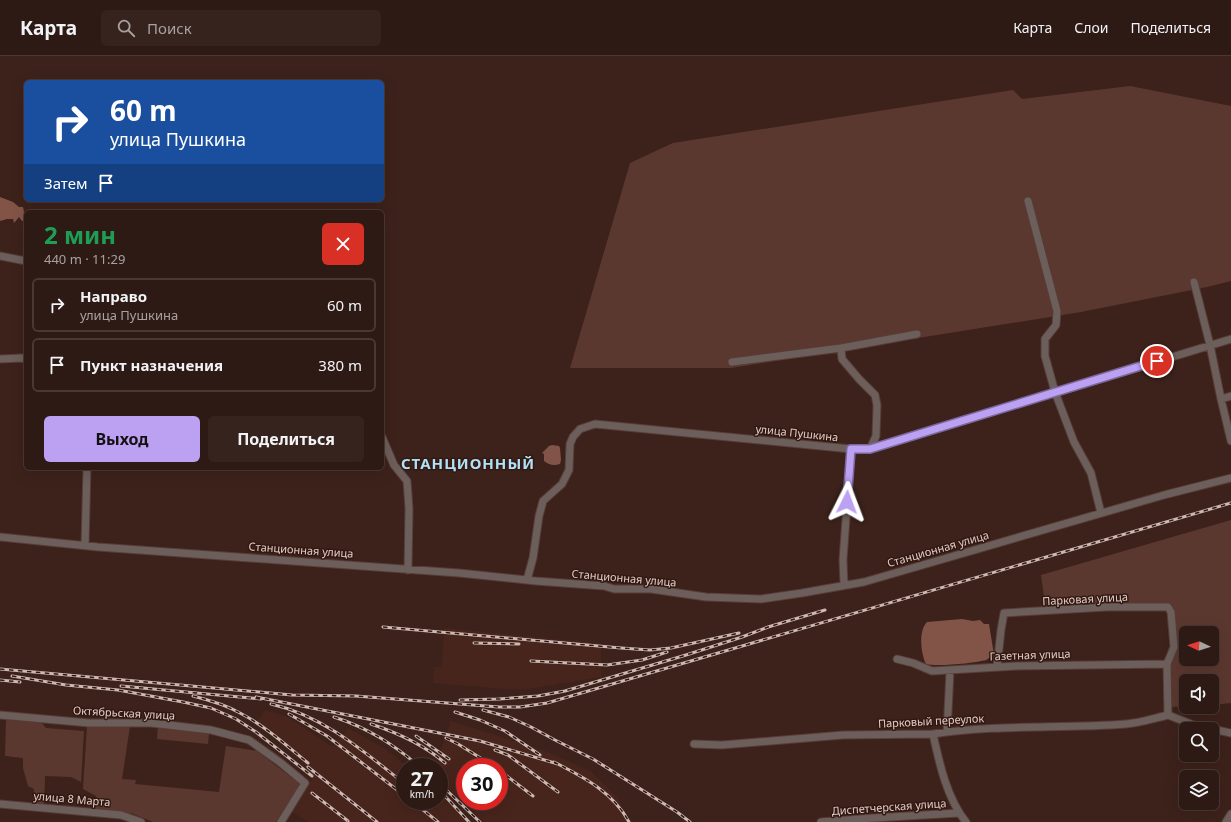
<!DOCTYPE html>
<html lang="ru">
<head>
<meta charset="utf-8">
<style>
	body { margin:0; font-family:"Noto Sans",sans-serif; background:#36231d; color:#f1f3f6; height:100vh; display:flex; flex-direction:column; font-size:15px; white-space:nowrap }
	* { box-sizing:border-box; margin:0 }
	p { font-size:13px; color:#a7a1a0 }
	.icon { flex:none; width:22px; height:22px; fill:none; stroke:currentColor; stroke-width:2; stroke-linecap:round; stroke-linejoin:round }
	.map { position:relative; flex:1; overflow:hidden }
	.details { position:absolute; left:24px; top:154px; width:360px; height:260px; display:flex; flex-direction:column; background:#2e1a14; border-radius:6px; box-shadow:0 4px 16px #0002,0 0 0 1px #493834 }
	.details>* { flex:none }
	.top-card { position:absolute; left:24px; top:24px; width:360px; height:122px; border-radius:6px; box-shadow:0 4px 16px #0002,0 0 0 1px #493834; background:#1a4fa0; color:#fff; overflow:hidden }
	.needle { width:26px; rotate:274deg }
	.buttons { position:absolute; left:1179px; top:570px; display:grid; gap:8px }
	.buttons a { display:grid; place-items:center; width:40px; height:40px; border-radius:6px; background:#2e1a14; box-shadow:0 4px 16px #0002,0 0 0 1px #493834; font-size:20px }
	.speed { position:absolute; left:396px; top:702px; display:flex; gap:8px; font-size:20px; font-weight:700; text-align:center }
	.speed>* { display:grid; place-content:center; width:52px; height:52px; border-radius:50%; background:#2e1a14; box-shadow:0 4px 16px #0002,0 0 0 1px #493834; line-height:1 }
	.speed small { font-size:10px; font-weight:400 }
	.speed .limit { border:6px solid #d22; background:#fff; color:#111 }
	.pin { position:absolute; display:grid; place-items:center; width:34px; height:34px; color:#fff; margin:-17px; border:2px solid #fff; border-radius:50%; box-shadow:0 1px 4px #0007 }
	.me { position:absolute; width:44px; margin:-22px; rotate:3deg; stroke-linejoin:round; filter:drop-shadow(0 0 3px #0008) }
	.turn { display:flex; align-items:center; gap:14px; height:84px; padding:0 20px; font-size:18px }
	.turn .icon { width:52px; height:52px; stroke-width:2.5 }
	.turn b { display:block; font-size:28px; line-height:34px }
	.then { display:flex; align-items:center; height:38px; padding:0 20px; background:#0003; gap:8px; font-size:15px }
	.round { display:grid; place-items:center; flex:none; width:42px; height:42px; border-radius:6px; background:#36231d }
	.summary { display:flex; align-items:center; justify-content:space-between; height:68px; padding:0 20px }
	h1 { font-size:24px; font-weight:700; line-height:30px; color:#1e9e55 }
	.cta { display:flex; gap:8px; margin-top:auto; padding:8px 20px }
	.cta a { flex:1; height:46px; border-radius:6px; background:#bca0f2; color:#111; font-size:16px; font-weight:700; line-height:46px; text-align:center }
	.cta a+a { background:#36231d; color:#f1f3f6 }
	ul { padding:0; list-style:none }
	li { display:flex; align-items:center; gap:12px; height:54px; margin:0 8px 6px; padding:0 12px; border:2px solid #493834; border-radius:6px }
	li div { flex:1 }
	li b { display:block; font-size:15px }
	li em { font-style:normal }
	header { display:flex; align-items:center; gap:24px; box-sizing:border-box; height:56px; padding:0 20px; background:#2e1a14; border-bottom:1px solid #493834 }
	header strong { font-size:19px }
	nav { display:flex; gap:22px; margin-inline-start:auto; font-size:14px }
	.search { width:280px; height:36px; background:#36231d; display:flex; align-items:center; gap:10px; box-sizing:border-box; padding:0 14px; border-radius:6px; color:#a7a1a0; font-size:15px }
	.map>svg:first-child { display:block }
	.built { fill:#48251c; fill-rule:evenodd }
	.green { fill:#5b382f; fill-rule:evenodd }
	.water { fill:#825448 }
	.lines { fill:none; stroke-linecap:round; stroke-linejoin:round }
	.minor-casing { stroke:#573d37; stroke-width:9 }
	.minor { stroke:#6c5e5a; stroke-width:7 }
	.rail-casing { stroke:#cdb9b4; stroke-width:3 }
	.rail { stroke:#331811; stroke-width:1.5; stroke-dasharray:4.5; stroke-linecap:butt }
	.route-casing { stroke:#7a689d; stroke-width:10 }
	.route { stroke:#bca0f2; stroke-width:7 }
	.labels { text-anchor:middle; stroke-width:3; stroke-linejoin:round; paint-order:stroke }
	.street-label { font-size:11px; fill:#e0cdc8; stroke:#331811 }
	.district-label { font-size:15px; font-weight:bold; letter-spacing:1px; fill:#afe1f8; stroke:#331811 }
</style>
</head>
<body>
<header>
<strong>Карта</strong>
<div class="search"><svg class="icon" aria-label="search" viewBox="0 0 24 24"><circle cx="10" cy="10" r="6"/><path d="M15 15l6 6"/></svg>Поиск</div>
<nav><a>Карта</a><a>Слои</a><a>Поделиться</a></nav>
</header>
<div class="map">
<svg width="1231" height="766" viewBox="0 0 1231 766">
	<rect width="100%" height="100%" fill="#3d221b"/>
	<path class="built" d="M444,572L601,588V621L527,633H506L433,627L434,611H442Z
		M265,654L288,661L332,691L348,672L385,693L408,711H405V745H439V737L467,766H308L290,754L316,718L257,666Z
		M451,665L548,696L590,715L617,741L630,766H484L439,724V711H435ZM465,711H499V745H465Z"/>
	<path class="green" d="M1130,30L1231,50V225L1207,231L1081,256L731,312H570L630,107L673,87L1013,34L1022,43Z
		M1231,464V647L1212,649V625H1186V650L1172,651L1170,609L1176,594L1172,548H1045L1041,519ZM1186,577H1212V603H1186Z
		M6,664L40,665L46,672L84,675L81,726L71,721L45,720L44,749L33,748L34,733L28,730L23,712V702L5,700Z
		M87,670H130L122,723L136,724L135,728L219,736L226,690L257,695L300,728L276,766H153L131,757V759L95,753L96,740L83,733Z
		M158,671L209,677L208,688L157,683Z"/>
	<path class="water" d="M0,141L13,146L19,151H23L25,161L24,164L22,165L19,161L14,167L13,163H7L0,165Z
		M552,389L559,390L560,392L561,404L560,408C554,410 549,409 544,405V398L542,397L549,390Z
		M962,563L973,565L980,564L984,568H989L994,599C991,600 988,603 986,604C975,607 937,611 926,608C921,598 918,575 927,566Z"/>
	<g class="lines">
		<g class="minor-casing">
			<path id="minor" d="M1028,145L1057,255L1056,269L1045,283V300L1055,336L1074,386L1091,417L1101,457
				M0,200L26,205
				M1194,226L1210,289L1221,343L1231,385
				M841,292L842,303L859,323L875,339L877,349L876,380L870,393
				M0,303L22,302L26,303
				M732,306L841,292L917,278
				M1221,343L1231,340
				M382,381L394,409L407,425L409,452L408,514
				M0,481L98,491L459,517L536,525L604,530L614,533H651L706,541L761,543L802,537L864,526L1164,439L1231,422
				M85,489L87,412
				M527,524L533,502L539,460L543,445L562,428L569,414L570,388L573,381L580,373L595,368L851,393H870L1231,283
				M844,529L843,504L851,393
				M897,603L913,607L932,615L1017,610L1167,608
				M997,611L1001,574L1004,557L1107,551H1168L1171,556L1174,591L1167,608L1168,659
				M0,659L89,667H151L211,674L249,684L281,707L305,727L281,766
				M1168,659L1196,670L1210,673
				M1212,673L1231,677
				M947,676L950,615
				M933,678C939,706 947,743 966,766
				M694,688L722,689L843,679L933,678C997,668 1062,673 1126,668C1140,667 1155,662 1168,659
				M0,748L121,759L141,766
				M821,766L873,762L959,757
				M1226,766L1231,758"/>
		</g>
		<use href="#minor" class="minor"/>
		<g class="rail-casing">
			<path id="rail" d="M383,571L621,592L650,594L671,592L739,577
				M474,587L519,588
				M531,605L607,609L642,604L667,596
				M0,613L292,639L356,640L499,651H520L547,647L602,631L1231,447
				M12,620L66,629L118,634L183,646L211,652L236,663L256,676L312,720
				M0,624L20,626
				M121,630L261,643
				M193,640C209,644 226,649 240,657C265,670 286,689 308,707
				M256,641L480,685L558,708
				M460,644L499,643L538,640L565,635L686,599L742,581L768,571L825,554
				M271,648C324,660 364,696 405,728
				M483,654L509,661L531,671L555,684L593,703L677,756L690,766
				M455,656L480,664L505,675L540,699
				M289,658L327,680L405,740
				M334,661C368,672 393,688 420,711
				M371,668C398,677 423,688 445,707
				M416,680L449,703
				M446,682L458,688L495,711
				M495,694L508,699L558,736
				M554,706C583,721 613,736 629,766
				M308,711L377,766
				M499,714L533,740
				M439,727L480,766
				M312,737L348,765
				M444,739L469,766
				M412,745L438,766"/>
		</g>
		<use href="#rail" class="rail"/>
	</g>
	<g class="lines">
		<g class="route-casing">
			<path id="route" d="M847,446L851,393H870L1157,305"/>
		</g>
		<use href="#route" class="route"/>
	</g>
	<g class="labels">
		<g class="street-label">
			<text transform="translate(797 377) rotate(6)" y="4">улица Пушкина</text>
			<text transform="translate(938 493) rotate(-16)" y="4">Станционная улица</text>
			<text transform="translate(301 494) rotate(4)" y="4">Станционная улица</text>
			<text transform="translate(624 522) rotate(5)" y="4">Станционная улица</text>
			<text transform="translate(1085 543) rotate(-3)" y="4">Парковая улица</text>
			<text transform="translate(1030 599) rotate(-2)" y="4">Газетная улица</text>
			<text transform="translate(124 657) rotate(3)" y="4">Октябрьская улица</text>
			<text transform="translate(931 665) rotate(-3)" y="4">Парковый переулок</text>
			<text transform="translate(72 743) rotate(5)" y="4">улица 8 Марта</text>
			<text transform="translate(889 751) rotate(-4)" y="4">Диспетчерская улица</text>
		</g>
		<g class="district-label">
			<text x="468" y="413">СТАНЦИОННЫЙ</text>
		</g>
	</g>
</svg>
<div class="buttons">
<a><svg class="needle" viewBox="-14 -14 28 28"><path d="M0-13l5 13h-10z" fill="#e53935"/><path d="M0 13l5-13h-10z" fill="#a7a1a0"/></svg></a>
<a><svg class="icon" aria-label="sound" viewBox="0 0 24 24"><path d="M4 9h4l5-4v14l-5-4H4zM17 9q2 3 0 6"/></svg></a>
<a><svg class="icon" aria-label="search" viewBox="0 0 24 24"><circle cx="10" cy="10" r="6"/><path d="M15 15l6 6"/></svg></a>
<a><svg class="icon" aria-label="layers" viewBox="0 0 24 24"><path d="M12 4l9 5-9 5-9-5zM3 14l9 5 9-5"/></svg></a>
</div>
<div class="speed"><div>27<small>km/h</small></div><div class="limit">30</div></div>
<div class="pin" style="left:1157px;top:305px;background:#d93025"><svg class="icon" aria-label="arrive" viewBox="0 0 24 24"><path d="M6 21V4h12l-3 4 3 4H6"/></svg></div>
<svg class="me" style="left:847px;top:446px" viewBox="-20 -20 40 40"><path d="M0-17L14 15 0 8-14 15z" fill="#bca0f2" stroke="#fff" stroke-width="4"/></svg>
<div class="top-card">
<div class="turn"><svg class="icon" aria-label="right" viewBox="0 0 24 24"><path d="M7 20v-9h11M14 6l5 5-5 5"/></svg><div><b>60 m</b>улица Пушкина</div></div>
<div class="then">Затем<svg class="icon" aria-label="arrive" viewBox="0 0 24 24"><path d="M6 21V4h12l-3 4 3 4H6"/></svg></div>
</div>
<section class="details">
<div class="summary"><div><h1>2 мин</h1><p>440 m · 11:29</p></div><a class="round" style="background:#d93025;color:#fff"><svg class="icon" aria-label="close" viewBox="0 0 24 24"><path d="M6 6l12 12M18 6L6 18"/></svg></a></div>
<ul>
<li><svg class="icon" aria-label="right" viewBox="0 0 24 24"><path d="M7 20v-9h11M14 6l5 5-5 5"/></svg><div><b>Направо</b><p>улица Пушкина</p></div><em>60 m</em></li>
<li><svg class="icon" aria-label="arrive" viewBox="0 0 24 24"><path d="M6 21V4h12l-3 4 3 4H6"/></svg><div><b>Пункт назначения</b></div><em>380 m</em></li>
</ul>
<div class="cta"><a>Выход</a><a>Поделиться</a></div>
</section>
</div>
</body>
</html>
